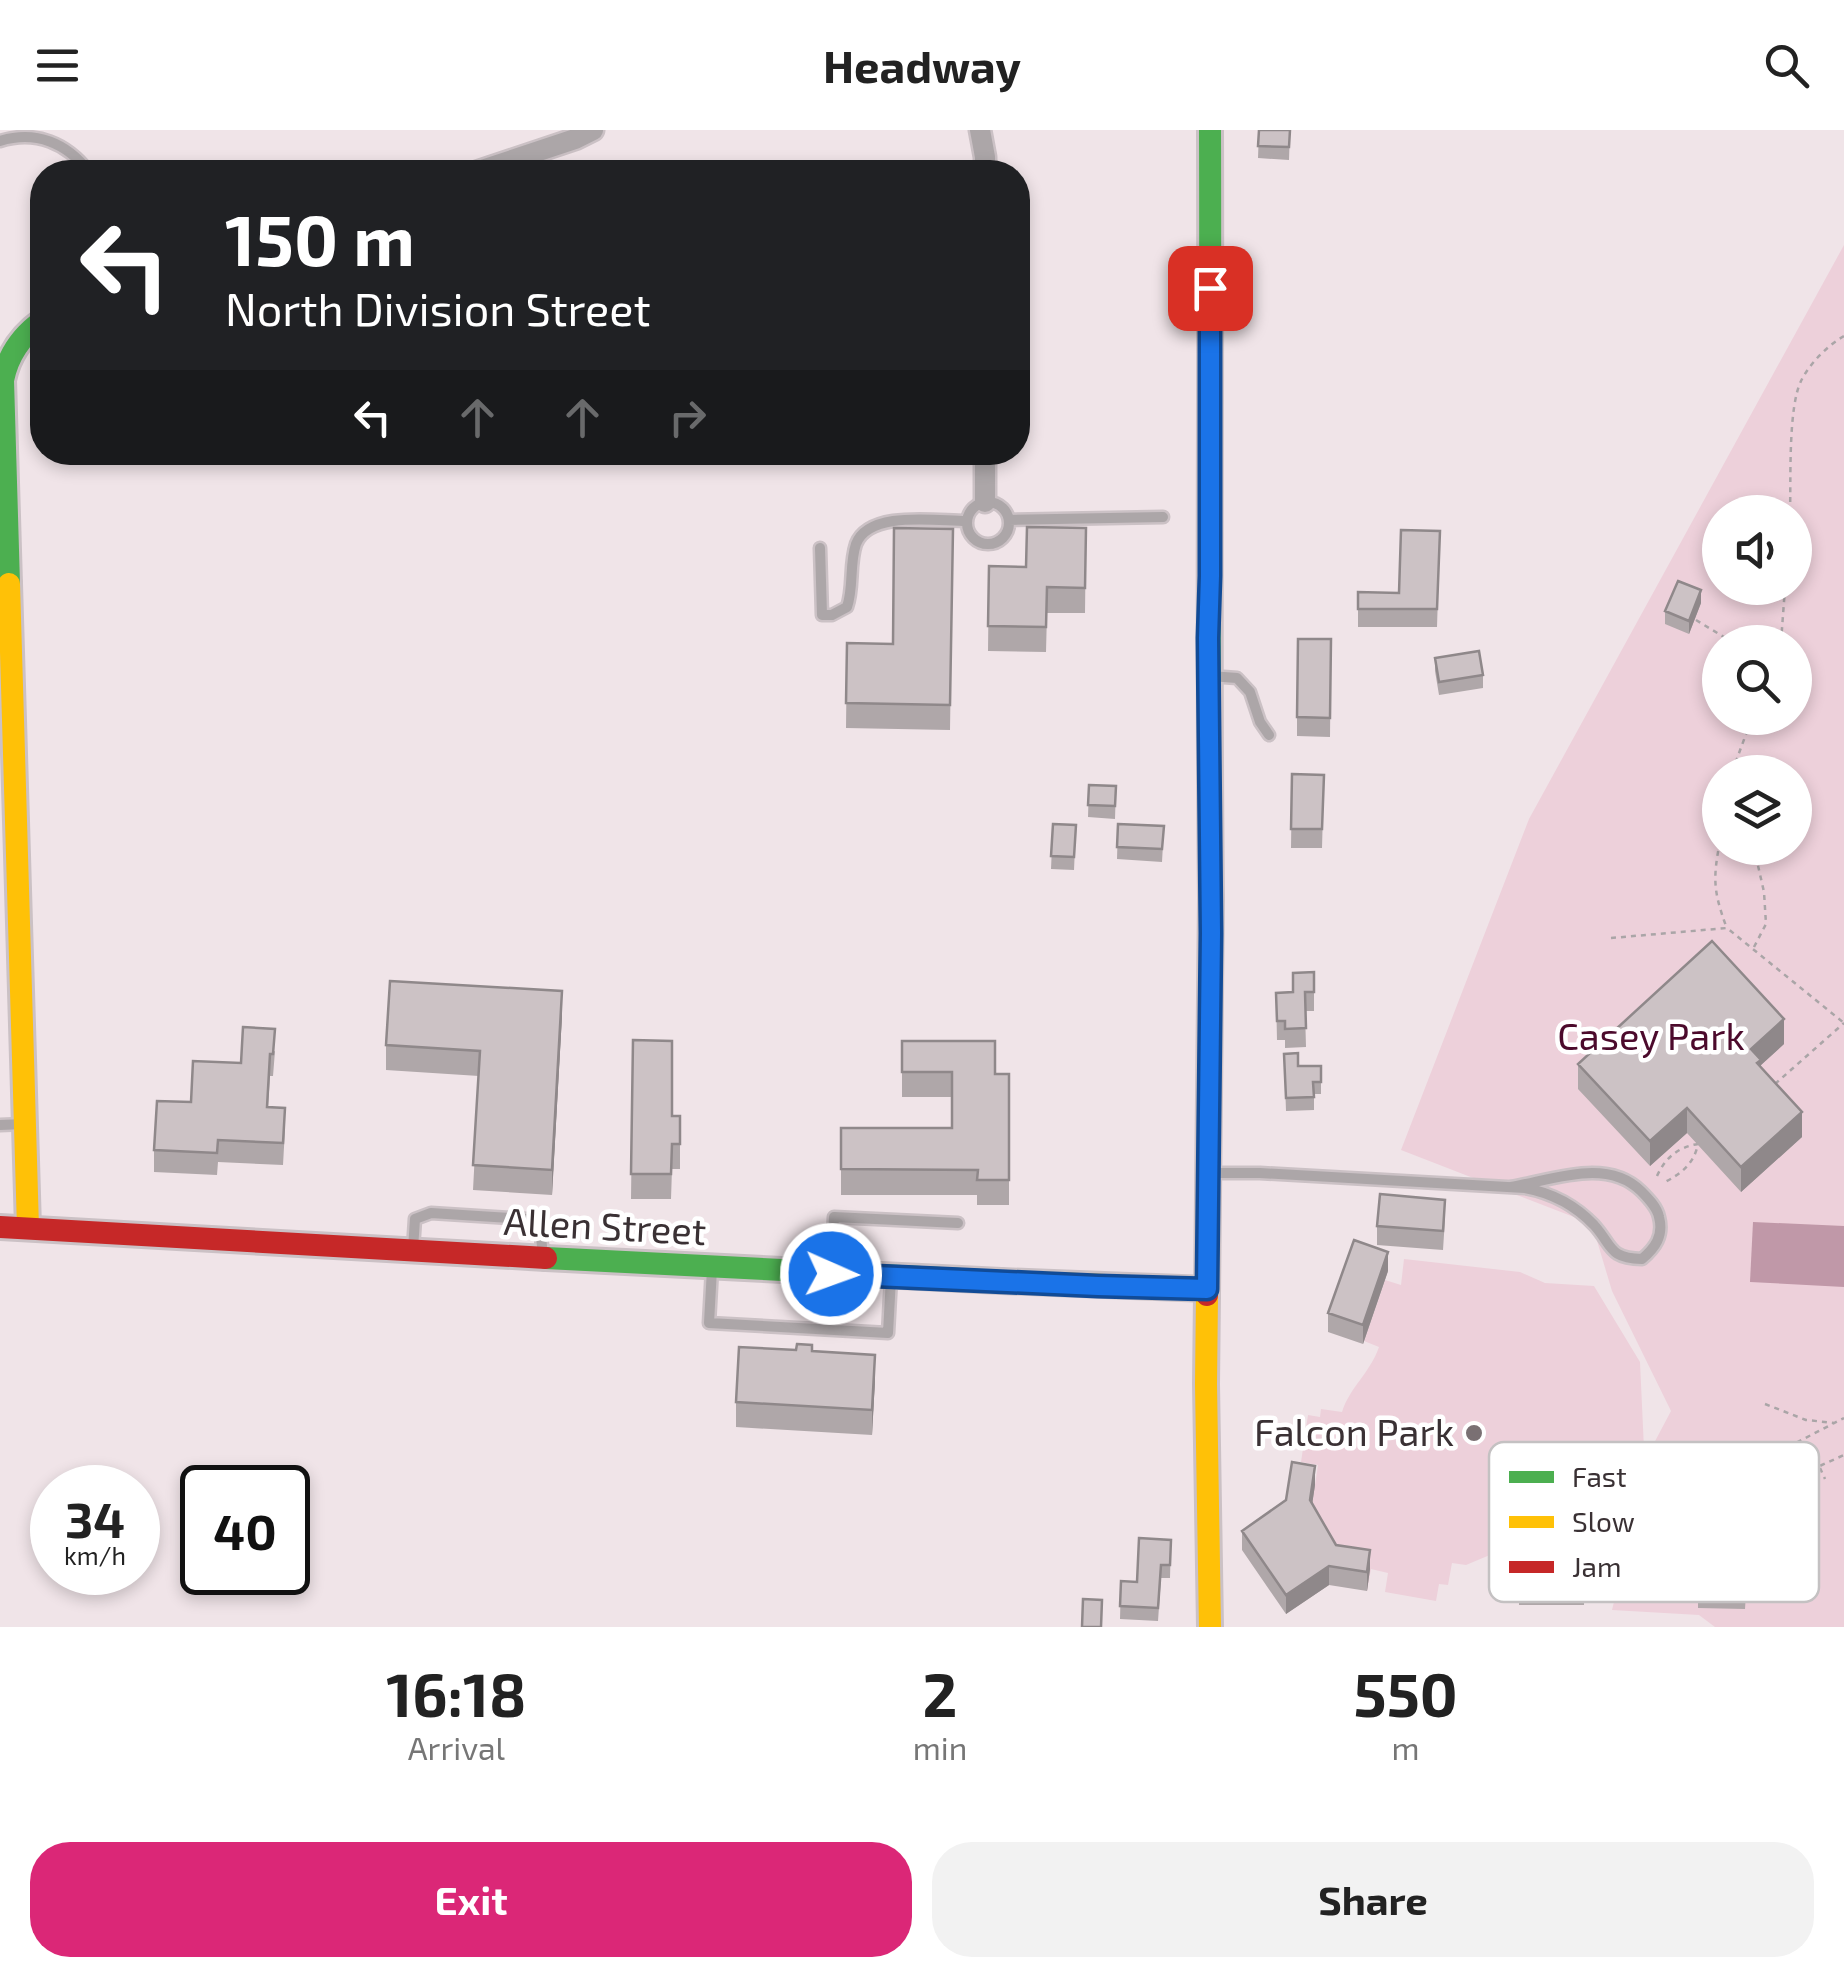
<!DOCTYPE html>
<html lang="en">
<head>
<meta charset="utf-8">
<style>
	body { margin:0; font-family:"Exo 2",sans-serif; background:#f2f2f2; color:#222; height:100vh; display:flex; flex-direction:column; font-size:38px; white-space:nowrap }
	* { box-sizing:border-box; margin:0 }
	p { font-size:32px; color:#767676 }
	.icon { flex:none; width:55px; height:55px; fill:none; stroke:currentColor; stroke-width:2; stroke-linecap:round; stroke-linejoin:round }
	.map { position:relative; height:1497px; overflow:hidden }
	.side { display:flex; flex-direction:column; background:#fff; flex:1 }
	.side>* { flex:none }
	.hud { position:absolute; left:30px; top:30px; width:1000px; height:305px; border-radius:40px; box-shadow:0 5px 15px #0003; background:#202124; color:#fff; overflow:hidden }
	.buttons { position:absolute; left:1702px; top:365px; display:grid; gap:20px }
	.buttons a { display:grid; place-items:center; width:110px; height:110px; border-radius:50%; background:#fff; box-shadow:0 5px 15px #0003; font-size:50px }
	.speed { position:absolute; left:30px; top:1335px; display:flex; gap:20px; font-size:50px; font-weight:700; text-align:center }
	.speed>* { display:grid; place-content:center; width:130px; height:130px; border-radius:50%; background:#fff; box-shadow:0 5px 15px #0003; line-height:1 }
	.speed small { font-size:25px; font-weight:400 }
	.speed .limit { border:5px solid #111; border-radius:15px; background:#fff; color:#111 }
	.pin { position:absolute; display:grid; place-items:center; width:85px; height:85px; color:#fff; margin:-42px; border-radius:20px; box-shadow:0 5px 15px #0006 }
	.me { position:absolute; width:110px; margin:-55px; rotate:92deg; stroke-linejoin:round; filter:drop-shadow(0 0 8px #0008) }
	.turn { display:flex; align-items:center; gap:35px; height:210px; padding:0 30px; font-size:45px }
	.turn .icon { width:130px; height:130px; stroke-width:2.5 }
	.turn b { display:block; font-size:70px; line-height:85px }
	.lanes { display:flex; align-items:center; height:95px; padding:0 30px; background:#0003; justify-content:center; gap:50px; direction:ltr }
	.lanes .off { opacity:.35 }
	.eta { display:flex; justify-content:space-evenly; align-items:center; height:170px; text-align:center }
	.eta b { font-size:60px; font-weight:700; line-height:70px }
	.button { display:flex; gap:20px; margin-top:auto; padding:20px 30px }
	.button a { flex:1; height:115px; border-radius:40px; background:#db2777; color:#fff; font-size:40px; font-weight:700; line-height:115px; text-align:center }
	.button a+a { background:#f2f2f2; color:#222 }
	header { display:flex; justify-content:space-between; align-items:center; height:130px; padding:0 30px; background:#fff; font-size:45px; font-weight:700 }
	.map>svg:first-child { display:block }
	.green { fill:#edd0da; fill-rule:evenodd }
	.water { fill:#c098a8 }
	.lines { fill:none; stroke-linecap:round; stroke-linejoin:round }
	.lane-casing { stroke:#cbc1c5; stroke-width:15 }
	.street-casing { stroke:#cbc1c5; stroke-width:25 }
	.fast-casing { stroke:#cbc1c5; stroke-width:28 }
	.slow-casing { stroke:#cbc1c5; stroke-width:28 }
	.jam-casing { stroke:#cbc1c5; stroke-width:28 }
	.path { stroke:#aaa5a7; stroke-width:2.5; stroke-dasharray:5 5; stroke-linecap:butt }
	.lane { stroke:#aca6a8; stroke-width:10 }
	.street { stroke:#aca6a8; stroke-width:20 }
	.fast { stroke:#4caf50; stroke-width:22 }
	.slow { stroke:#ffc107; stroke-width:22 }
	.jam { stroke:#c62828; stroke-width:22 }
	.wall { fill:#afa7a9 }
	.shaded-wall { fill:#8f888a }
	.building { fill:#ccc2c5; stroke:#8f888a; stroke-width:2.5 }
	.route-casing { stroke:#114b97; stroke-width:25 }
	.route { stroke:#1a73e8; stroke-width:18 }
	.poi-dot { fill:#7a7073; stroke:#fff; stroke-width:4 }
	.labels { text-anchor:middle; stroke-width:9; stroke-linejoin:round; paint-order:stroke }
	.park-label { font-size:38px; fill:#4c0a2c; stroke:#fff }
	.street-label { font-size:38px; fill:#3a3134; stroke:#fff }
	.poi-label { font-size:38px; fill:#3a3134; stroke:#fff; text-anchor:end }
	.key { fill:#fff; stroke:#c4c1c2; stroke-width:2.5 }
	.key-label { font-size:28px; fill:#3a3134 }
</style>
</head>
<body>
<header><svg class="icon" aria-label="menu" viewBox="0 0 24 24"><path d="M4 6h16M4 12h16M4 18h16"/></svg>Headway<svg class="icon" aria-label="search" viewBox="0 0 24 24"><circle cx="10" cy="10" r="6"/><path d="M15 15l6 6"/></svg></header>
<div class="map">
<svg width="1844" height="1497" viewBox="0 0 1844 1497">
	<rect width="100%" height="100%" fill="#f0e4e8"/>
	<path class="green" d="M1844,115V1497H1715L1699,1485L1612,1480L1653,1315L1671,1281L1612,1161L1592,1094L1401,1020L1529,689ZM1720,382H1795V458H1720ZM1720,512H1795V588H1720ZM1720,642H1795V718H1720Z
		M1404,1129L1520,1142L1545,1153L1594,1156L1640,1232L1644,1319L1618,1427L1586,1422L1585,1440H1519V1422H1497L1466,1435L1452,1433L1448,1455L1439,1454L1436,1471L1385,1462L1388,1443L1371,1439L1367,1461L1292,1351L1315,1355L1318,1335L1301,1332L1308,1285L1320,1287L1321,1279L1342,1282C1350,1257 1370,1243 1379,1217L1364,1211L1385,1150L1401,1155Z"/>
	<path class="water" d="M1753,1092L1844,1096V1157L1750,1152Z"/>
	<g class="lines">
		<g class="lane-casing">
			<path id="lane" d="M0,11C36,0 67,13 89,42
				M967 393a21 21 0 1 1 42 0a21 21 0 1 1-42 0Z
				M1009,390L1163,387
				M820,418L822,485H832L847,477C854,457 849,435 856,414C869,380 936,391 966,391
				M1210,546L1237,548L1250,562L1260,592L1269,605
				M0,995L24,994
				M1208,1043H1260L1525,1058C1552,1063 1575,1075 1594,1095C1613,1116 1608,1128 1642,1129C1655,1118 1664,1106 1659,1087C1657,1077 1648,1068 1641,1061C1607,1027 1552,1050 1511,1057
				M413,1119L415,1089L431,1083L527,1089L540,1097L543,1126
				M712,1139L709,1193L888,1203L891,1148
				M831,1142L834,1087L958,1093"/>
		</g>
		<g class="street-casing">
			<path id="street" d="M980,0L985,27V42
				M476,42L575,9L593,0
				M985,322V372"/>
		</g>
		<g class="fast-casing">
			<path id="fast" d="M1210,0C1211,256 1208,512 1211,768
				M9,454L3,250C8,225 21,206 42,191
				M546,1128L1001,1151"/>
		</g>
		<g class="slow-casing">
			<path id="slow" d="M9,454L28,1098
				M1001,1151L1207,1159
				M1207,1165L1206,1254L1210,1497"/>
		</g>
		<g class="jam-casing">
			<path id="jam" d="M0,1097L546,1128
				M1207,1165L1211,768"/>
		</g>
		<path class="path" d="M1790,382C1791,350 1788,278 1801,251C1810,233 1827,216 1844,206
			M1696,490L1732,512
			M1781,512L1785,458
			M1732,642L1752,588
			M1720,711C1713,748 1713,760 1726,796
			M1611,808L1727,798L1844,893
			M1754,817L1766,794L1764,762L1754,718
			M1775,954L1844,893
			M1657,1046C1665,1028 1678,1017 1698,1014C1694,1034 1681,1044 1663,1053
			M1765,1274L1806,1290L1835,1293
			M1788,1317L1844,1288
			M1820,1338L1825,1349
			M1802,1344L1844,1325
			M1726,1384L1731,1395"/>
		<use href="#lane" class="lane"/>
		<use href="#street" class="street"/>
		<use href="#fast" class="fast"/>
		<use href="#slow" class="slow"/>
		<use href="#jam" class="jam"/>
	</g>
	<path class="wall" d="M1259,0H1290L1289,30L1258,28Z
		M1086,398L1085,483H1047L1046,522L988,521L989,436L1026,437Z
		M953,399L950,600L846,598L847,513L893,514Z
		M1440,401L1437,497H1358V462L1399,463Z
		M1701,473L1689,504L1665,494V481Z
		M1331,509L1330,607L1297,606V587Z
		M1435,528L1483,545V558L1439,565L1435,541Z
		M1292,644L1324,645L1322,718H1291Z
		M1089,655L1116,656L1115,689L1088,687Z
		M1053,694L1076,695L1074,740L1051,739Z
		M1118,694L1164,696L1162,732L1117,729Z
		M1314,842V881H1305L1306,917L1285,918V910H1277L1276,863L1293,862Z
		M562,886L552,1065L473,1060L479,946L386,940V915Z
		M633,910L672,986H680V1039H672L671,1069H631Z
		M902,911L995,944H1009V1075H977V1065H841V998H952V967H902Z
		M1784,914L1761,935V937L1802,1007L1741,1062L1687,1003L1650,1036L1578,959V934Z
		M275,921L273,946H270L268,977L285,999L283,1035L218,1032L217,1045L154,1042V1020L241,933Z
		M1284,924L1298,936H1321V964H1314V980L1286,981Z
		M1445,1089L1443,1120L1377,1115V1096Z
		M1388,1141L1363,1214L1328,1202V1183Z
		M812,1221L875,1250L872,1305L736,1297V1272Z
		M1315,1355L1312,1374L1336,1415L1370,1439L1367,1461L1329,1455L1286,1484L1242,1420V1401Z
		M1171,1410L1170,1448H1161L1158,1491L1120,1489L1121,1451L1137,1452Z
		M1519,1421H1585L1584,1475H1519Z
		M1698,1428L1747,1447L1745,1479L1698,1478Z"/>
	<path class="shaded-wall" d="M1701,460V473L1689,504V491Z
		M562,861V886L552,1065V1040Z
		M1784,889V914L1761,935V955L1751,919Z
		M1687,978V1003L1650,1036V1011Z
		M1802,982V1007L1741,1062V1037Z
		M1388,1122V1141L1363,1214V1195Z
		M875,1225V1250L872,1305V1280Z
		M1315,1336V1355L1310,1389V1370Z
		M1370,1420V1439L1367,1461V1442Z
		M1329,1436V1455L1286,1484V1465Z"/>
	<path class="building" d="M1259,0H1290L1289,17L1258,16Z
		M1027,397L1086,398L1085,458L1047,457L1046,497L988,496L989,436L1026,437Z
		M894,398L953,399L950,575L846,573L847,513L893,514Z
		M1401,400L1440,401L1437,479H1358V462L1399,463Z
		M1678,451L1701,460L1689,491L1665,481Z
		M1298,509H1331L1330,588L1297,587Z
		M1479,521L1483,545L1439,552L1435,528Z
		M1292,644L1324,645L1322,699H1291Z
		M1089,655L1116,656L1115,676L1088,675Z
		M1053,694L1076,695L1074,727L1051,726Z
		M1118,694L1164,696L1162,719L1117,717Z
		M1712,811L1784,889L1751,919L1761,930L1757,933L1802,982L1741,1037L1687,978L1650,1011L1578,934Z
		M1314,842V862H1305L1306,898L1285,899V891H1277L1276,863L1293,862V843Z
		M390,851L562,861L552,1040L473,1035L480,921L386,915Z
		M243,897L275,899L273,924H270L267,977L285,978L283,1013L218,1010L217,1023L154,1020L157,971L191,972L193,931L241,933Z
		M633,910L672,911V986H680V1014H672L671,1044H631Z
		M902,911H995V944H1009V1050H977L978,1040L841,1039V998H952V942H902Z
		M1298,923V936H1321V952H1313L1314,967L1286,968L1284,924Z
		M1380,1064L1445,1070L1443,1101L1377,1096Z
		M1354,1110L1388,1122L1363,1195L1328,1183Z
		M797,1214L812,1215V1221L875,1225L872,1280L736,1272L739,1217L796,1220Z
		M1292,1332L1315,1336L1310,1370L1336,1415L1370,1420L1367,1442L1329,1436L1286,1465L1242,1401L1286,1370Z
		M1139,1408L1171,1410L1170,1435H1161L1158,1478L1120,1476L1121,1451L1137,1452Z
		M1083,1469L1102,1470L1101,1497H1082Z"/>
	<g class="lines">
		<g class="route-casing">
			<path id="route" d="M831,1144L1098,1156L1207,1159L1211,803L1208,508L1210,446V158"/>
		</g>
		<use href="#route" class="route"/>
	</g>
	<circle class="poi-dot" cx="1474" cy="1303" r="10"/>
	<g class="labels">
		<g class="park-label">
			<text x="1651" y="920">Casey Park</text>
		</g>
		<g class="street-label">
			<text transform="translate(605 1097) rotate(3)" y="13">Allen Street</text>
		</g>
		<g class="poi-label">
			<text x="1454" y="1316">Falcon Park</text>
		</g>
	</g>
	<rect x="1489" y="1312" width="330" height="160" rx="15" class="key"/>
	<rect x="1509" y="1341" width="45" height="12" fill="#4caf50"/>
	<rect x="1509" y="1386" width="45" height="12" fill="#ffc107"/>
	<rect x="1509" y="1431" width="45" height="12" fill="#c62828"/>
	<g class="key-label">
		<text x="1572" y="1357">Fast</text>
		<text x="1572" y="1402">Slow</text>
		<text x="1572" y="1447">Jam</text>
	</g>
</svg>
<div class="buttons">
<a><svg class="icon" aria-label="sound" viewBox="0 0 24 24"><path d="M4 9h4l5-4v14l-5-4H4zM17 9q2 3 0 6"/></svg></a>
<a><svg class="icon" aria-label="search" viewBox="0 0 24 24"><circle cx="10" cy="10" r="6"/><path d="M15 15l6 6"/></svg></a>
<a><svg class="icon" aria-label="layers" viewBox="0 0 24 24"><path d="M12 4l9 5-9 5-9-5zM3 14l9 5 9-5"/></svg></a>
</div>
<div class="speed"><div>34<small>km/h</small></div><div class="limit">40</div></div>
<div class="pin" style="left:1210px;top:158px;background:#d93025"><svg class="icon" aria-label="arrive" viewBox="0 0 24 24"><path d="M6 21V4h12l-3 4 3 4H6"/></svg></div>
<svg class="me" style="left:831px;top:1144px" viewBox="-20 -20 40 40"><circle r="17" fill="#1a73e8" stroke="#fff" stroke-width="3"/><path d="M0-11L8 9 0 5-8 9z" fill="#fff"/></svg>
<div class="hud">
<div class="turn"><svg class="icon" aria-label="left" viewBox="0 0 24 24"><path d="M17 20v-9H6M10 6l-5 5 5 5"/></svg><div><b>150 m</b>North Division Street</div></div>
<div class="lanes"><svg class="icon" aria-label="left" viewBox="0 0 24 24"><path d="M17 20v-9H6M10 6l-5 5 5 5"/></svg><svg class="icon off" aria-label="ahead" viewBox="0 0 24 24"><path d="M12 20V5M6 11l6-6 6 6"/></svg><svg class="icon off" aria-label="ahead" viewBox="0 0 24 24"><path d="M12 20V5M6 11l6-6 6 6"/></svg><svg class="icon off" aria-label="right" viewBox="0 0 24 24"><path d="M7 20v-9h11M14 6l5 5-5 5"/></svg></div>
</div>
</div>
<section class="side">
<div class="eta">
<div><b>16:18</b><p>Arrival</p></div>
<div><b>2</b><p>min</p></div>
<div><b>550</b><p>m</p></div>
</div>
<div class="button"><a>Exit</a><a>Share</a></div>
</section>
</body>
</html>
